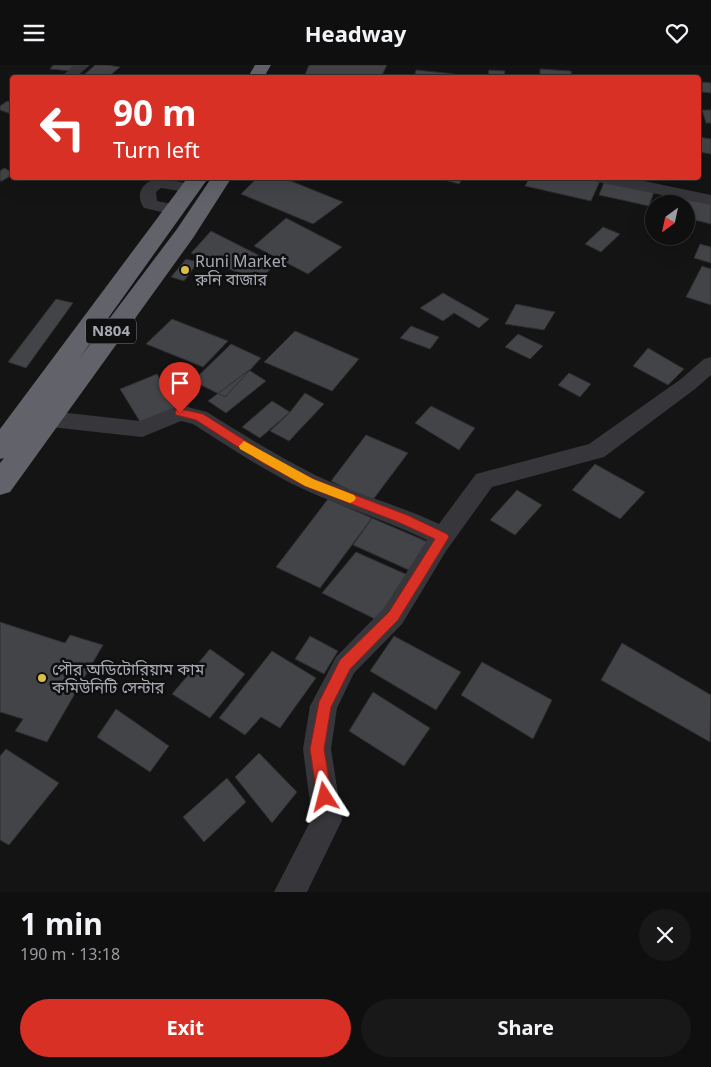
<!DOCTYPE html>
<html lang="en">
<head>
<meta charset="utf-8">
<style>
	body { margin:0; font-family:"Noto Sans","Noto Sans Bengali",sans-serif; background:#181819; color:#f1f3f6; height:100vh; display:flex; flex-direction:column; font-size:19px; white-space:nowrap }
	* { box-sizing:border-box; margin:0 }
	p { font-size:16px; color:#9b9c9f }
	.icon { flex:none; width:28px; height:28px; fill:none; stroke:currentColor; stroke-width:2; stroke-linecap:round; stroke-linejoin:round }
	.map { position:relative; height:827px; overflow:hidden }
	.side { display:flex; flex-direction:column; background:#0f0f10; flex:1 }
	.side>* { flex:none }
	.guide { position:absolute; left:10px; top:10px; width:691px; height:105px; border-radius:5px; box-shadow:0 5px 20px #0002,0 0 0 1px #2f2f30; background:#d93025; color:#fff; overflow:hidden }
	.needle { width:32px; rotate:213deg }
	.buttons { position:absolute; left:645px; top:130px; display:grid; gap:10px }
	.buttons a { display:grid; place-items:center; width:50px; height:50px; border-radius:50%; background:#0f0f10; box-shadow:0 5px 20px #0002,0 0 0 1px #2f2f30; font-size:25px }
	.pin { position:absolute; display:grid; place-items:center; width:42px; height:42px; color:#fff; margin:-51px -21px; border-radius:50% 50% 50% 0; rotate:-45deg; box-shadow:0 0 5px #0007 }
	.pin .icon { rotate:45deg }
	.me { position:absolute; width:55px; margin:-28px; rotate:351deg; stroke-linejoin:round; filter:drop-shadow(0 0 4px #0008) }
	.turn { display:flex; align-items:center; gap:18px; height:105px; padding:0 20px; font-size:22px }
	.turn .icon { width:65px; height:65px; stroke-width:2.5 }
	.turn b { display:block; font-size:35px; line-height:42px }
	.round { display:grid; place-items:center; flex:none; width:52px; height:52px; border-radius:26px; background:#181819 }
	.summary { display:flex; align-items:center; justify-content:space-between; height:85px; padding:0 20px }
	h1 { font-size:30px; font-weight:700; line-height:38px }
	.primary-button { display:flex; gap:10px; margin-top:auto; padding:10px 20px }
	.primary-button a { flex:1; height:58px; border-radius:30px; background:#d93025; color:#fff; font-size:20px; font-weight:700; line-height:58px; text-align:center }
	.primary-button a+a { background:#181819; color:#f1f3f6 }
	header { display:flex; justify-content:space-between; align-items:center; height:65px; padding:0 20px; background:#0f0f10; font-size:22px; font-weight:700 }
	.map>svg:first-child { display:block }
	.building { fill:#434447; stroke:#2e2e31 }
	.lines { fill:none; stroke-linecap:round; stroke-linejoin:round }
	.minor { fill:#37373b; fill-rule:evenodd }
	.highway { fill:#62636a; fill-rule:evenodd }
	.route { fill:#d93025; stroke:#8d1f18 }
	.slow { fill:#f59e0b }
	.poi-dot { fill:#dabe46; stroke:#0f0f10; stroke-width:2 }
	.labels { text-anchor:middle; stroke-width:5; stroke-linejoin:round; paint-order:stroke }
	.shield { fill:#0f0f10; stroke:#797b82; stroke-width:1 }
	.shield-label { font-size:15px; font-weight:bold; fill:#a7a9b3 }
	.poi-label { font-size:16px; fill:#a7a9b3; stroke:#0f0f10; text-anchor:start }
</style>
</head>
<body>
<header><svg class="icon" aria-label="menu" viewBox="0 0 24 24"><path d="M4 6h16M4 12h16M4 18h16"/></svg>Headway<svg class="icon" aria-label="heart" viewBox="0 0 24 24"><path d="M12 20l-8-8c-3-5 5-10 8-4 3-6 11-1 8 4z"/></svg></header>
<div class="map">
<svg width="711" height="827" viewBox="0 0 711 827">
	<rect width="100%" height="100%" fill="#141415"/>
	<path class="building" d="M53,0H76L71,6L50,4Z
		M95,0H108L120,2L108,12L84,10Z
		M309,0H387L381,12H304Z
		M540,4L571,6L572,12H540Z
		M416,5L455,9L454,12H414Z
		M489,5L505,6L504,12H488Z
		M702,17L711,18V28L702,27Z
		M7,36L12,38V48L11,49L0,45V41Z
		M702,45H711V58H706Z
		M699,72L711,74V89L699,87Z
		M4,103L12,107V110L2,116H0V106Z
		M258,112H281L343,137L313,159L241,129Z
		M434,112H464L459,119Z
		M530,112H585L600,116L591,136L525,121Z
		M604,117L654,127L649,141L599,130Z
		M664,128L711,139V159L686,153V139H660Z
		M286,153L342,182L308,209L254,181Z
		M603,162L620,169L601,187L585,179Z
		M211,166L276,199L258,216L191,188Z
		M700,179L711,182V198L694,193Z
		M186,194L198,197L184,216L171,212Z
		M702,201L711,204V240L686,232Z
		M443,228L489,254L479,263L454,248L443,256L420,243Z
		M56,234L73,238L26,303L8,297Z
		M516,239L555,247L544,265L505,259Z
		M172,254L228,276L203,302L146,279Z
		M411,261L439,272L430,284L400,273Z
		M295,266L359,294L332,326L264,297Z
		M518,269L543,281L530,294L505,282Z
		M231,279L261,293L225,332L193,316Z
		M648,283L684,304L668,320L633,301Z
		M249,305L266,316L226,348L208,336Z
		M569,308L591,319L580,332L558,320Z
		M157,309L179,343L142,360L120,324Z
		M305,328L324,339L289,376L270,366L290,347Z
		M272,336L290,347L260,373L242,362Z
		M431,341L475,363L459,385L415,358Z
		M366,370L408,388L372,436L331,416Z
		M595,399L645,427L620,454L572,425Z
		M517,425L542,440L515,470L490,455Z
		M328,434L372,453L320,523L276,502Z
		M372,453L428,477L411,506L353,480Z
		M356,487L410,511L377,555L322,528Z
		M0,557L65,578L70,570L103,580L47,677L15,666L23,654L0,647Z
		M310,571L338,586L324,609L295,594Z
		M394,571L461,607L436,645L370,606Z
		M622,578L711,630L710,677L601,615Z
		M210,584L245,609L210,653L172,629Z
		M272,586L316,613L280,663L261,652L245,670L219,653Z
		M482,597L552,635L533,674L461,630Z
		M373,627L430,663L404,701L349,666Z
		M116,644L169,681L150,707L97,672Z
		M6,684L59,718L9,780L0,775V691Z
		M259,688L297,727L272,758L235,712Z
		M227,713L246,737L204,777L183,752Z"/>
	<g class="lines">
		<path class="minor" d="M74,0H90L76,12H61Z
			M590,112H625L711,130V140L598,117L592,115Z
			M158,113L197,120L199,123L197,126L191,128L161,123L156,127L157,136L182,141L184,145L182,149C170,151 156,145 144,143C134,128 143,117 158,113Z
			M711,292V310L695,324L604,392L492,422L446,486L402,559L354,608L337,643L331,684L342,755L307,827H274L312,753L303,684L310,641L336,592L384,543L427,475C386,455 342,442 301,423C263,405 228,381 193,359L181,356L142,372L32,360L24,357L21,352L24,347L32,344L140,356L180,340L207,347C242,369 277,391 315,410C355,429 399,440 439,459L476,409L589,379L681,314L704,294Z"/>
		<path class="highway" d="M255,0H271L264,12H248Z
			M188,112H209L79,294L177,164L212,112H232L193,173L10,427L0,430V398L4,393L0,394V364Z"/>
	</g>
	<path class="route" d="M180,344L203,349L271,392L313,414L407,450L447,469L449,472L398,555L350,604L331,642L324,684L332,732L330,737L325,739L320,737L317,732L310,684L319,637L340,595L389,547L435,474L398,457L305,421L263,398L196,355L176,350L175,348L176,345Z"/>
	<path class="slow" d="M244,376L313,414L354,430L356,433L354,436L350,438L305,421L240,384L239,381Z"/>
	<g class="poi-dot">
		<circle cx="185" cy="205" r="5"/>
		<circle cx="42" cy="613" r="5"/>
	</g>
	<g class="labels">
		<rect class="shield" x="86" y="253.5" width="50" height="25" rx="4"/>
		<g class="shield-label">
			<text x="111" y="271">N804</text>
		</g>
		<g class="poi-label">
			<text x="195" y="202">Runi Market<tspan x="195" dy="18">রুনি বাজার</tspan></text>
			<text x="52" y="610">পৌর অডিটোরিয়াম কাম<tspan x="52" dy="18">কমিউনিটি সেন্টার</tspan></text>
		</g>
	</g>
</svg>
<div class="buttons">
<a><svg class="needle" viewBox="-14 -14 28 28"><path d="M0-13l5 13h-10z" fill="#e53935"/><path d="M0 13l5-13h-10z" fill="#9b9c9f"/></svg></a>
</div>
<div class="pin" style="left:180px;top:348px;background:#d93025"><svg class="icon" aria-label="arrive" viewBox="0 0 24 24"><path d="M6 21V4h12l-3 4 3 4H6"/></svg></div>
<svg class="me" style="left:325px;top:732px" viewBox="-20 -20 40 40"><path d="M0-17L14 15 0 8-14 15z" fill="#d93025" stroke="#fff" stroke-width="4"/></svg>
<div class="guide">
<div class="turn"><svg class="icon" aria-label="left" viewBox="0 0 24 24"><path d="M17 20v-9H6M10 6l-5 5 5 5"/></svg><div><b>90 m</b>Turn left</div></div>
</div>
</div>
<section class="side">
<div class="summary"><div><h1>1 min</h1><p>190 m · 13:18</p></div><a class="round"><svg class="icon" aria-label="close" viewBox="0 0 24 24"><path d="M6 6l12 12M18 6L6 18"/></svg></a></div>
<div class="primary-button"><a>Exit</a><a>Share</a></div>
</section>
</body>
</html>
